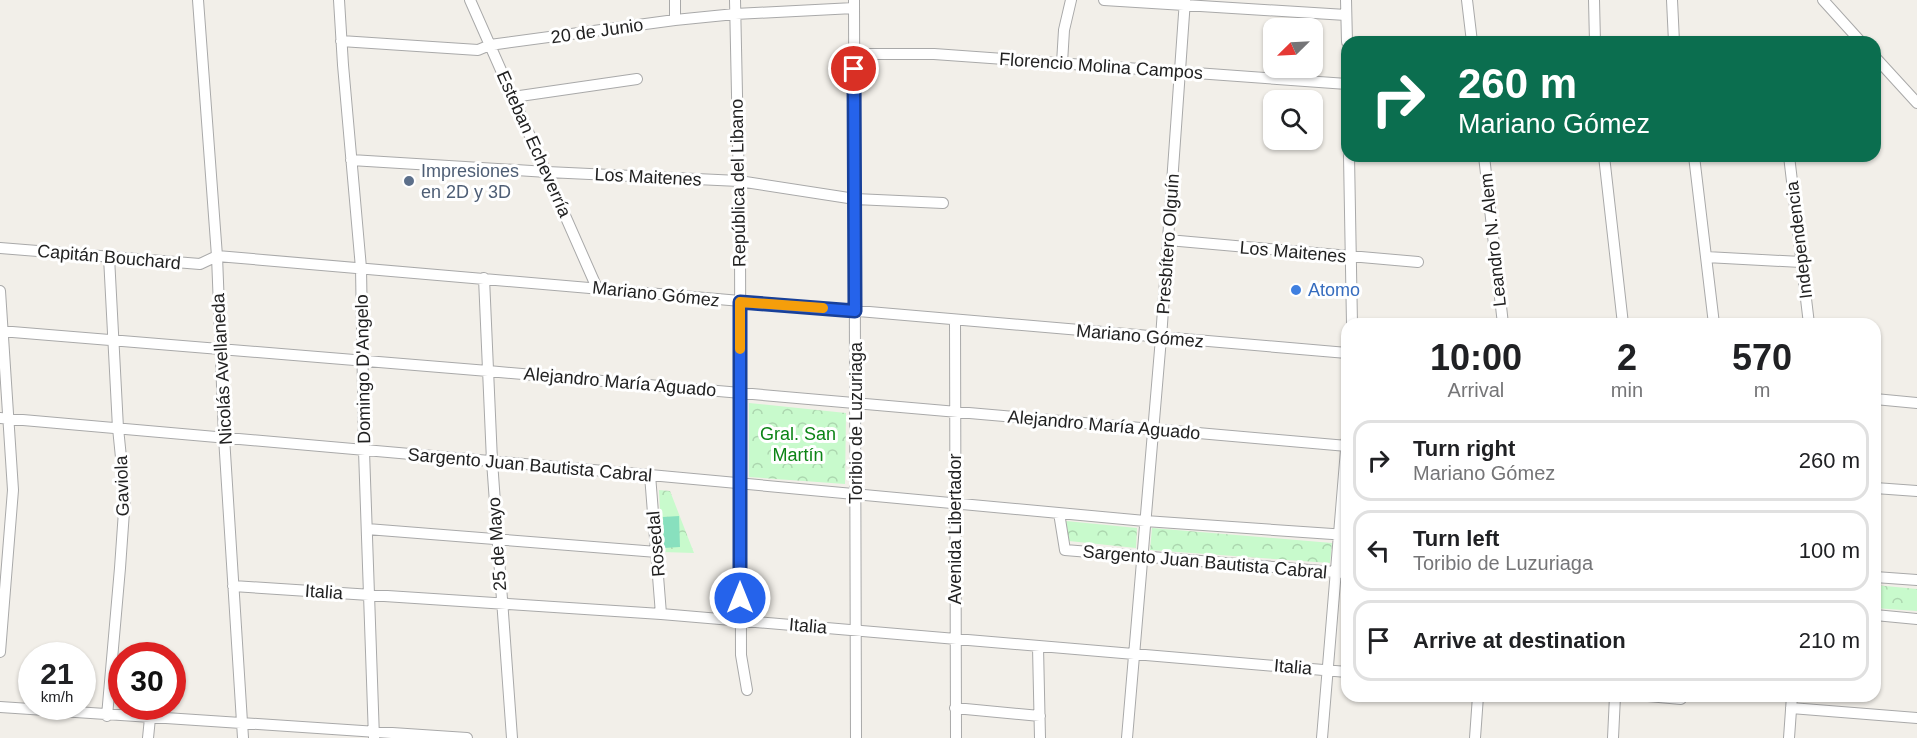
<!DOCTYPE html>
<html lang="en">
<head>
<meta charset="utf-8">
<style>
	body { margin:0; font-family:Arial,sans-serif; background:#f6f6f6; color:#202124; height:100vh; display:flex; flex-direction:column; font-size:22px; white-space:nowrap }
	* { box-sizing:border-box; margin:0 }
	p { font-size:20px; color:#757577 }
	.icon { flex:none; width:33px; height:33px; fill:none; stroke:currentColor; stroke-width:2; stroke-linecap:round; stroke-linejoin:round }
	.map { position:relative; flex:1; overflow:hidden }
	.side { position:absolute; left:1341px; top:318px; width:540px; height:384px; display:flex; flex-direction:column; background:#fff; border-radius:18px; box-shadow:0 2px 4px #0004 }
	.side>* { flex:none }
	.banner { position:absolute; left:1341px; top:36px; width:540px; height:126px; border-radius:18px; box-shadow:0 2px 4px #0004; background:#0b6e4f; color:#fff; overflow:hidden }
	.needle { width:39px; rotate:246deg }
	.controls { position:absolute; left:1263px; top:18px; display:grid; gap:12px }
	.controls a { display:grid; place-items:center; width:60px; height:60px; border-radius:12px; background:#fff; box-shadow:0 2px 4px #0004; font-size:30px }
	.speed { position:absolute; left:18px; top:642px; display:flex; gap:12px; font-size:30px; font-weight:700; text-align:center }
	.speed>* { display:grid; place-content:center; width:78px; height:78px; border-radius:50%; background:#fff; box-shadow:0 2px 4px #0004; line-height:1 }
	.speed small { font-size:15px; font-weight:400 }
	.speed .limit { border:9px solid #d22; background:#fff; color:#111 }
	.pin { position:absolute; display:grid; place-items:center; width:51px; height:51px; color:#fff; margin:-26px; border:3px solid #fff; border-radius:50%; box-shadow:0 2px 6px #0007 }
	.me { position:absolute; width:66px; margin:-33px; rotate:0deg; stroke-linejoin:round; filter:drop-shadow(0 0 4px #0008) }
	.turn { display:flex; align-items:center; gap:21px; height:126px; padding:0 18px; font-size:27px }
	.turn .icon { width:78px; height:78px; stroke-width:2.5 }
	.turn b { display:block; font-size:42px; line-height:51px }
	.eta { display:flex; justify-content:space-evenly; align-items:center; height:102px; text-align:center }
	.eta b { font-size:36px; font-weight:700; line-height:42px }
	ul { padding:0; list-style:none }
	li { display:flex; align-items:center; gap:18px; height:81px; margin:0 12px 9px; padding:0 6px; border:3px solid #e0e0e0; border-radius:18px }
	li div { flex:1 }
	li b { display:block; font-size:22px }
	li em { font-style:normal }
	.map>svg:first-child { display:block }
	.park { fill:url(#park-crowns) }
	.pitch { fill:#88e0be }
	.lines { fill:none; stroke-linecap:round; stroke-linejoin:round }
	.minor-casing { stroke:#a9a9a9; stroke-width:12 }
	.minor { stroke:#fff; stroke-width:10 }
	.route-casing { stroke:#184099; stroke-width:15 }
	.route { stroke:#2563eb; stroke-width:10 }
	.slow { stroke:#f59e0b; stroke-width:10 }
	.service-dot { fill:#5c6f8a; stroke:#fff; stroke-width:2 }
	.shop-dot { fill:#3f7fe0; stroke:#fff; stroke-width:2 }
	.labels { text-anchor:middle; stroke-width:6; stroke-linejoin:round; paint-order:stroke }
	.street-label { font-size:18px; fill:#222; stroke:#fff }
	.service-label { font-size:18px; fill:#4e5e75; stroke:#fff; text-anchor:start }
	.shop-label { font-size:18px; fill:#366cbe; stroke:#fff; text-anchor:start }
	.park-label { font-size:18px; fill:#0c8416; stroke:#fff }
</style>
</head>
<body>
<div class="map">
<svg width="1917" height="738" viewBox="0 0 1917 738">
	<defs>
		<pattern id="park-crowns" width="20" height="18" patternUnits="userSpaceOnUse" patternTransform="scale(1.5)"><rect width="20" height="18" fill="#c8facc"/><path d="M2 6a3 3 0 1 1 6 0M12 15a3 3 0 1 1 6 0" fill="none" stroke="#acd6af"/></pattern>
	</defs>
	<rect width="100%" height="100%" fill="#f2efe9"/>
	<path class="park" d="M749,403L846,413L845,484L749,477Z
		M659,490L670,491L694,553L662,552Z
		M1066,521L1137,528L1136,548L1069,541Z
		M1152,528L1332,543L1330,563L1150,550Z
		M1875,585L1917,589V611L1875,608Z"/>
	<path class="pitch" d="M679,516L680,547L664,548L663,517Z"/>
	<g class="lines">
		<g class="minor-casing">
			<path id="minor" d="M198,0L217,256L224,437L243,738
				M339,0L343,65L361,268L364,451L374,738
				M470,0L597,288
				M675,0V20
				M735,0L740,236L741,655L747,690
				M854,0L856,738
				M1104,0L1346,15
				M1346,0L1347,42
				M1467,0L1472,42
				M1594,0L1595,42
				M1672,0L1674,42
				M1823,0L1861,42
				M341,41L478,50L490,45L675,20L735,14L854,8
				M854,54H934L1347,84
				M1875,57L1917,103
				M1062,63L1064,30L1071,0
				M513,97L637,79
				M1349,156L1352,324
				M1484,156L1503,324
				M1604,156L1623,324
				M1694,156L1714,324
				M1789,156L1809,324
				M351,160L547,172L739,181L855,199L943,203
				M1168,240L1418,262
				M0,248L200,264L217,256L1347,353
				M1706,257L1801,262
				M484,278L492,461L512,738
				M0,291L13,490L0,652
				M955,320L956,738
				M0,331L488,371L1347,446
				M1875,399L1917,403
				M0,418L650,475L1145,521L1347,535
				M650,475L661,614
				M1875,488L1917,491
				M1059,513L1065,550L1347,573
				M367,529L657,552
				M1875,577L1917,580
				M233,586L661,614L1347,672
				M1875,615L1917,619
				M1038,647L1040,738
				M1648,696L1681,699
				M0,707L467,738
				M955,708L1040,716
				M1791,708L1917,718
				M107,716L120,568L125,497L118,428L109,257
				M148,738L150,718
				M1127,738L1161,338L1185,0
				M1322,738L1347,438
				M1475,738L1478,696
				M1613,738L1615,696
				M1789,738L1792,696"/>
		</g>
		<use href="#minor" class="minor"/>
	</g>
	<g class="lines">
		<g class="route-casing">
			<path id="route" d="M740,598V302L855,311L854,69"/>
		</g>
		<use href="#route" class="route"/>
		<path class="slow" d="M740,349V302L823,308"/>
	</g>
	<circle class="service-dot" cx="409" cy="181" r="6"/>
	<circle class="shop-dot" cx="1296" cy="290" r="6"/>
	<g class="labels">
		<g class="street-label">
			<text transform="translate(597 31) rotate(-8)" y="6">20 de Junio</text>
			<text transform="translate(1101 66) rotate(4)" y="6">Florencio Molina Campos</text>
			<text transform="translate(534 144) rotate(66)" y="6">Esteban Echeverría</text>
			<text transform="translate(648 177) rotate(3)" y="6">Los Maitenes</text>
			<text transform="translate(738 183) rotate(-91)" y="6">República del Libano</text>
			<text transform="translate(1493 240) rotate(-96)" y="6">Leandro N. Alem</text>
			<text transform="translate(1799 240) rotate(-97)" y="6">Independencia</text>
			<text transform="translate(1168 244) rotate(-86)" y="6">Presbítero Olguín</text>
			<text transform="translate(1293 252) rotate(5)" y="6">Los Maitenes</text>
			<text transform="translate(109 257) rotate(5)" y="6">Capitán Bouchard</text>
			<text transform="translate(656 294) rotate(6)" y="6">Mariano Gómez</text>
			<text transform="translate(1140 336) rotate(5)" y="6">Mariano Gómez</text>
			<text transform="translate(222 369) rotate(-93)" y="6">Nicolás Avellaneda</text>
			<text transform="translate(363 369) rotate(-91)" y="6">Domingo D'Angelo</text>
			<text transform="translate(620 382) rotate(5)" y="6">Alejandro María Aguado</text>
			<text transform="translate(856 423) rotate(-90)" y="6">Toribio de Luzuriaga</text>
			<text transform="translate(1104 425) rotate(5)" y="6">Alejandro María Aguado</text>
			<text transform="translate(530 465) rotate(5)" y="6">Sargento Juan Bautista Cabral</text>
			<text transform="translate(122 486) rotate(-92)" y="6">Gaviola</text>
			<text transform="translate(955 529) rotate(-90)" y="6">Avenida Libertador</text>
			<text transform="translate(497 544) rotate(-94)" y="6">25 de Mayo</text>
			<text transform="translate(656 544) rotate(-95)" y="6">Rosedal</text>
			<text transform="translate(1205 562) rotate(5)" y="6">Sargento Juan Bautista Cabral</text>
			<text transform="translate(324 592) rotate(4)" y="6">Italia</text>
			<text transform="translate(808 626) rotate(5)" y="6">Italia</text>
			<text transform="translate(1293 667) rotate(5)" y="6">Italia</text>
		</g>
		<g class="service-label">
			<text x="421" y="177">Impresiones<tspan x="421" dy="21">en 2D y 3D</tspan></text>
		</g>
		<g class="shop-label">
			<text x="1308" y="296">Atomo</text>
		</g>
		<g class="park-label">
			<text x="798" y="440">Gral. San<tspan x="798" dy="21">Martín</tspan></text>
		</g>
	</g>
</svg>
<div class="controls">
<a><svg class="needle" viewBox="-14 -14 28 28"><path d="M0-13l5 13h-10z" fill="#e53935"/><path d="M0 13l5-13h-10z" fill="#757577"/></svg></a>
<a><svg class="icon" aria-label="search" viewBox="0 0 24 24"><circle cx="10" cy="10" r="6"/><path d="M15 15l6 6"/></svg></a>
</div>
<div class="speed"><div>21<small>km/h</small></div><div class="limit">30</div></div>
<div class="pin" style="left:854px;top:69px;background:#d93025"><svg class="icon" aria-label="arrive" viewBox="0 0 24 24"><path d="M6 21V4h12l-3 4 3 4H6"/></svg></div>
<svg class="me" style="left:740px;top:598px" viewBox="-20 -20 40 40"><circle r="17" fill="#2563eb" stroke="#fff" stroke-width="3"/><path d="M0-11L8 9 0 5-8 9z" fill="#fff"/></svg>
<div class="banner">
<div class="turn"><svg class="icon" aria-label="right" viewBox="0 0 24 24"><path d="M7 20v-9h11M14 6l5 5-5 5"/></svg><div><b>260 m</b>Mariano Gómez</div></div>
</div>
<section class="side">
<div class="eta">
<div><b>10:00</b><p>Arrival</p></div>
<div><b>2</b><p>min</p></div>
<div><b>570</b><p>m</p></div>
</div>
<ul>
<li><svg class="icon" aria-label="right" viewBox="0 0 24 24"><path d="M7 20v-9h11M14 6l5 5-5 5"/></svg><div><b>Turn right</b><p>Mariano Gómez</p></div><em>260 m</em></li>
<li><svg class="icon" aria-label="left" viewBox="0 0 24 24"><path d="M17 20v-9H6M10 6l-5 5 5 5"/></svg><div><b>Turn left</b><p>Toribio de Luzuriaga</p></div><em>100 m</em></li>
<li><svg class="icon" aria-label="arrive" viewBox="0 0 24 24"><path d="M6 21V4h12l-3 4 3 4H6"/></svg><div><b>Arrive at destination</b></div><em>210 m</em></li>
</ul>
</section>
</div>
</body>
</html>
